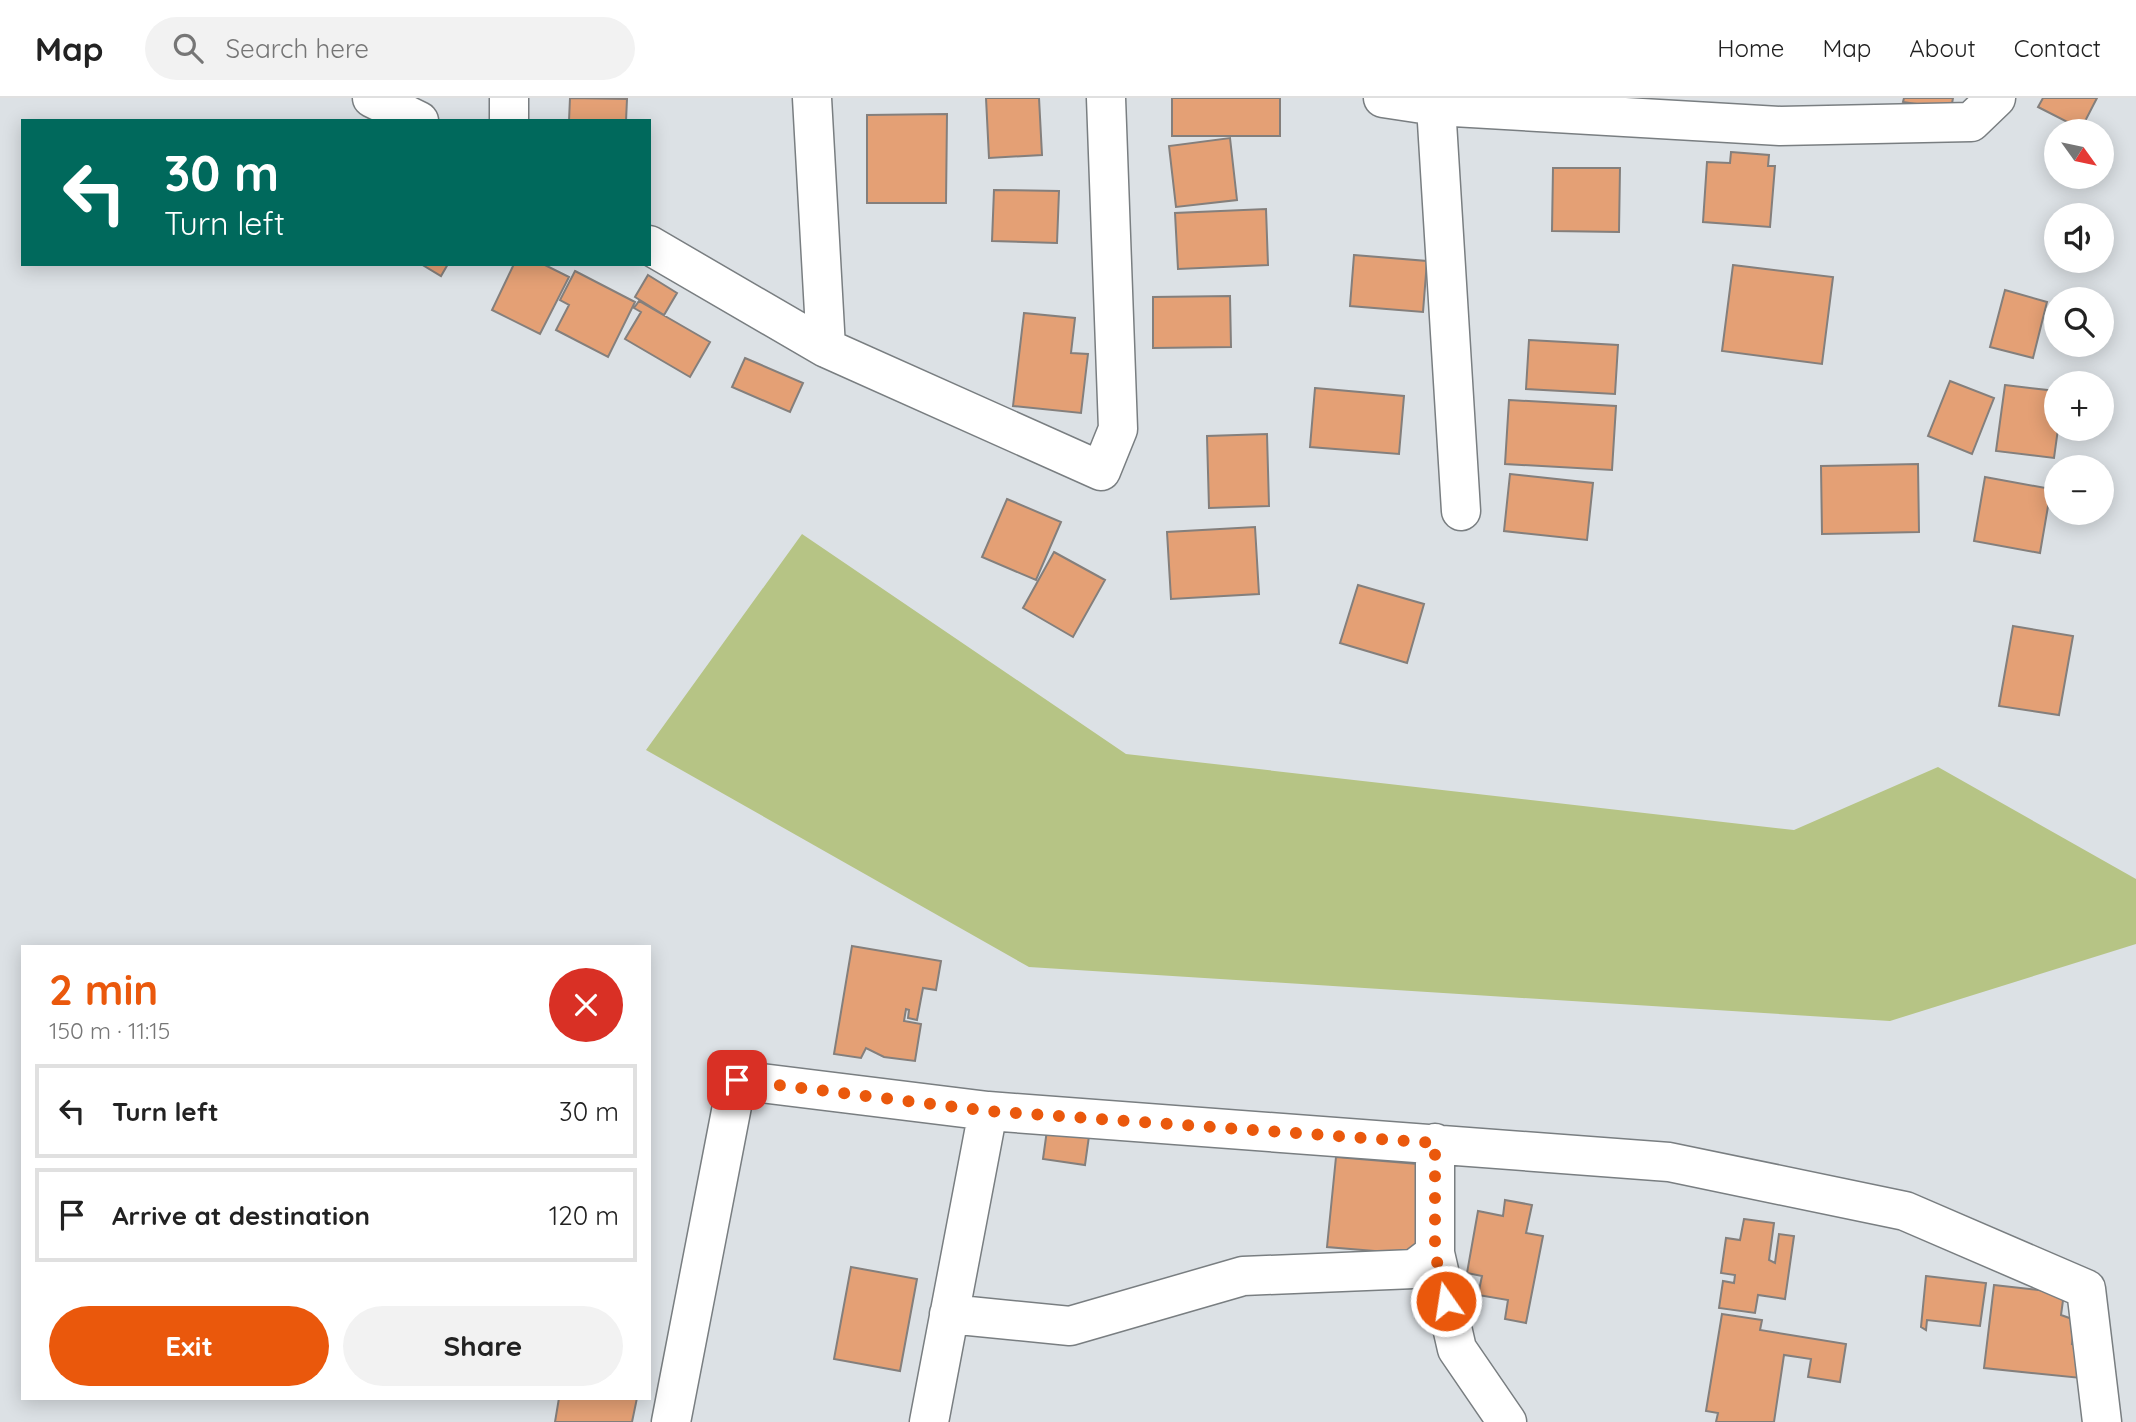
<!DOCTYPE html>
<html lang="en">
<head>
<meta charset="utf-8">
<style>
	body { margin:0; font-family:Quicksand,sans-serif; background:#f2f2f2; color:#222; height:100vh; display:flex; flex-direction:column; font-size:26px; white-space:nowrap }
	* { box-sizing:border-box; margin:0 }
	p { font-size:23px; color:#767676 }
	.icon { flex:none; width:38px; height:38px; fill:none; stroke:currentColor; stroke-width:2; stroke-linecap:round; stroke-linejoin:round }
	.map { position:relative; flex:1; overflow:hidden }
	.panel { position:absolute; left:21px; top:847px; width:630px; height:455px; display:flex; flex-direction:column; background:#fff; border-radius:0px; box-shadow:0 4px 18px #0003 }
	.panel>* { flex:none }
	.banner { position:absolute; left:21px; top:21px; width:630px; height:147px; border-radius:0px; box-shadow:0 4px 18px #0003; background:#00695c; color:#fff; overflow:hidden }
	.needle { width:46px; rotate:123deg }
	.controls { position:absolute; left:2044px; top:21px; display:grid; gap:14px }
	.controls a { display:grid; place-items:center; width:70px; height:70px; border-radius:50%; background:#fff; box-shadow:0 4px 18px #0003; font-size:35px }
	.pin { position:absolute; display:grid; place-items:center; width:60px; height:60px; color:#fff; margin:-30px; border-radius:14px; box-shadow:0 4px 10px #0006 }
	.me { position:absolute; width:77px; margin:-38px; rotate:347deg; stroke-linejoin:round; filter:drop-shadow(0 0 5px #0008) }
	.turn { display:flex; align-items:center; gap:24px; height:147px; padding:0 28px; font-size:32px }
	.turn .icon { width:91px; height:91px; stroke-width:2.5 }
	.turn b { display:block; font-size:49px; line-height:60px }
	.round { display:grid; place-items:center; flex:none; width:74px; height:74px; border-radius:37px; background:#f2f2f2 }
	.summary { display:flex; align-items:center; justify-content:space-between; height:119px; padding:0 28px }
	h1 { font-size:42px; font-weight:700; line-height:52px; color:#ea580c }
	.cta { display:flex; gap:14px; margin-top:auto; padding:14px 28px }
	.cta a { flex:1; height:80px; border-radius:42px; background:#ea580c; color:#fff; font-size:28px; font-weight:700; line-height:80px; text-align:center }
	.cta a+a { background:#f2f2f2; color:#222 }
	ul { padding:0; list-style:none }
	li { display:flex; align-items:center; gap:21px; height:94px; margin:0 14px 10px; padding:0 14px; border:4px solid #e0e0e0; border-radius:0px }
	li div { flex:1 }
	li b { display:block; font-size:26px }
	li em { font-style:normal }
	header { display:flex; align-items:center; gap:42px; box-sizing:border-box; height:98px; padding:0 35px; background:#fff; border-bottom:2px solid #e0e0e0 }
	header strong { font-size:33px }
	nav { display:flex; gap:38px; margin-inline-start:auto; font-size:24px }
	.search { width:490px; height:63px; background:#f2f2f2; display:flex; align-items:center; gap:18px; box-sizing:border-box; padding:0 24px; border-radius:38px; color:#767676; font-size:26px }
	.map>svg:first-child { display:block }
	.green { fill:#b6c485 }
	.building { fill:#e4a075; stroke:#847f7c; stroke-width:2 }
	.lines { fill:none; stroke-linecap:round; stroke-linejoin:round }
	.minor-casing { stroke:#797e81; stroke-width:41 }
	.minor { stroke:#fff; stroke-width:38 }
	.route { stroke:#ea580c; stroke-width:12; stroke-dasharray:0 21.6 }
</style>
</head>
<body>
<header>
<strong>Map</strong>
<div class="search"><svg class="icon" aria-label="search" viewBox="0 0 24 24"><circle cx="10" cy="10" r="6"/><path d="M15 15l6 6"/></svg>Search here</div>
<nav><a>Home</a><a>Map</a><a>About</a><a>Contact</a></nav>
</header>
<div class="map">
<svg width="2136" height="1324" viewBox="0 0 2136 1324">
	<rect width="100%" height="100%" fill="#dce1e5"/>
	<path class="green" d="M802,436L1126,656L1794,732L1938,669L2136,781V846L1890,923L1029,869L646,652Z"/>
	<path class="building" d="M570,0L627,1L626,23H569Z
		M986,0H1039L1042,57L989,60Z
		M1172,0H1280V38H1172Z
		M1904,0H1953L1951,11L1903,4Z
		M2043,0H2097L2081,31L2038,9Z
		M947,16L946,105H867V17Z
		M1230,40L1237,102L1176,109L1169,48Z
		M1731,54L1769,57L1768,68H1775L1770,129L1703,124L1707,64L1730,65Z
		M1553,70H1620L1619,134L1552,133Z
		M994,92L1059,93L1057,145L992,143Z
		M1266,111L1268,167L1178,171L1175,115Z
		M1354,157L1427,163L1423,214L1350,208Z
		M421,166H448L441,178Z
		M514,166H543L569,179L540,236L492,212Z
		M1733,167L1833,179L1822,266L1722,253Z
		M575,173L635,204L608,259L556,232L569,207L560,202Z
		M648,177L677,195L664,217L635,199Z
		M2005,192L2047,204L2033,260L1990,249Z
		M1230,198L1231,249L1153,250V199Z
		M639,203L710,244L690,279L625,241L641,214L634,210Z
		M1024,215L1075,220L1071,255L1088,256L1081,315L1013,308Z
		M1529,242L1618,247L1615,296L1526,291Z
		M745,260L803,285L790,314L732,289Z
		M1950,283L1994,300L1972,356L1928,338Z
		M2005,287L2056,293V331H2058L2054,360L1996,353Z
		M1315,290L1404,298L1399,356L1310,349Z
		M1509,302L1616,308L1612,372L1505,366Z
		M1267,336L1269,408L1209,410L1207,338Z
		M1918,366L1919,434L1822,436L1821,368Z
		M1510,376L1593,385L1587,442L1504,433Z
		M1985,379L2051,391L2040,455L1974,443Z
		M1007,401L1061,424L1036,482L982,459Z
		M1255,429L1259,496L1171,501L1167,434Z
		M1054,454L1105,482L1073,539L1023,510Z
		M1358,487L1424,506L1407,565L1340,545Z
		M2013,528L2073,538L2059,617L1999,608Z
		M852,848L941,863L936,892L923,890L917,922L908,920L909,912L906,911L904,923L921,926L915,963L884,959L866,950L861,960L834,956Z
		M1047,1032L1089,1038L1085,1067L1043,1061Z
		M1336,1059L1430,1067L1422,1157L1327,1149Z
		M1505,1102L1532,1107L1526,1135L1543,1138L1526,1225L1505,1221L1508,1202L1478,1197L1482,1178L1467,1175L1478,1113L1503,1118Z
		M1744,1121L1774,1125L1769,1162L1775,1165L1779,1136L1794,1138L1785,1201L1758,1197L1755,1215L1719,1210L1723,1183L1734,1185L1735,1177L1721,1175L1726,1140L1740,1142Z
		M851,1169L917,1181L900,1273L834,1261Z
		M1926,1178L1986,1185L1980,1228L1927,1222L1926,1232L1921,1229Z
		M1994,1187L2064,1195L2061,1217L2075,1222L2072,1246L2085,1247L2081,1280L1984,1270Z
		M1722,1216L1762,1222L1760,1232L1846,1246L1840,1284L1808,1279L1811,1261L1784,1257L1774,1324H1716L1718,1315L1706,1313Z
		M559,1300H637L632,1324H555Z"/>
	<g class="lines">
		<g class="minor-casing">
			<path id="minor" d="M372,0L419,23
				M509,0V23
				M812,0L826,250L1101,373L1118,331L1106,0
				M1383,0L1436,8L1780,28L1971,24L1996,0
				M1436,8L1461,413
				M649,147L826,250
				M1435,1155L1457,1251L1507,1324
				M949,1216L1070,1228L1243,1178L1414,1171L1435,1155V1045
				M671,1324L737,982L988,1013L1669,1064L1905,1113L2086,1191L2102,1324
				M929,1324L988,1013"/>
		</g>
		<use href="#minor" class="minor"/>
	</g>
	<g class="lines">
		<path class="route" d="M737,982L988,1013L1435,1045V1155L1446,1203"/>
	</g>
</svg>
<div class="controls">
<a><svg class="needle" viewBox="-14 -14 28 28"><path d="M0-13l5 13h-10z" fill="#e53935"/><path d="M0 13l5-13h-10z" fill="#767676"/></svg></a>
<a><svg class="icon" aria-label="sound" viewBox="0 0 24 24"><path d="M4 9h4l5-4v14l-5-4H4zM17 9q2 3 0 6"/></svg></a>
<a><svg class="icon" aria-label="search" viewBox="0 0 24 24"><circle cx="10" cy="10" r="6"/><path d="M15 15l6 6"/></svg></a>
<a>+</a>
<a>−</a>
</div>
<div class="pin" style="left:737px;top:982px;background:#d93025"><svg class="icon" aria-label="arrive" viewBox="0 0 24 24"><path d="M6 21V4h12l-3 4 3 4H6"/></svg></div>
<svg class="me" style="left:1446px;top:1203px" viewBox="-20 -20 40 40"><circle r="17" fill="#ea580c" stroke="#fff" stroke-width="3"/><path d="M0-11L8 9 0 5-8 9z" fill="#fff"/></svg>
<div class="banner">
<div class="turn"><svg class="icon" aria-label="left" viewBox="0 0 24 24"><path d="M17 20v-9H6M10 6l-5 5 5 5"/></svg><div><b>30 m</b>Turn left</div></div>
</div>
<section class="panel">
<div class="summary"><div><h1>2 min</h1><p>150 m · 11:15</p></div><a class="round" style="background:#d93025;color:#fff"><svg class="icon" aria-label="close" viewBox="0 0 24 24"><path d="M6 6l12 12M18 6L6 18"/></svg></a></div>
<ul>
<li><svg class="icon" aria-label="left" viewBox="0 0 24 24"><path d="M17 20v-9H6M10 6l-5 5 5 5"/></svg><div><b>Turn left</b></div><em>30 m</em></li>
<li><svg class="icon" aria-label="arrive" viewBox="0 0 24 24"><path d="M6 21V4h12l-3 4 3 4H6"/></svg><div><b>Arrive at destination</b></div><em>120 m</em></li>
</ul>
<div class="cta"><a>Exit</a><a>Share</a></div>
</section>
</div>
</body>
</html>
